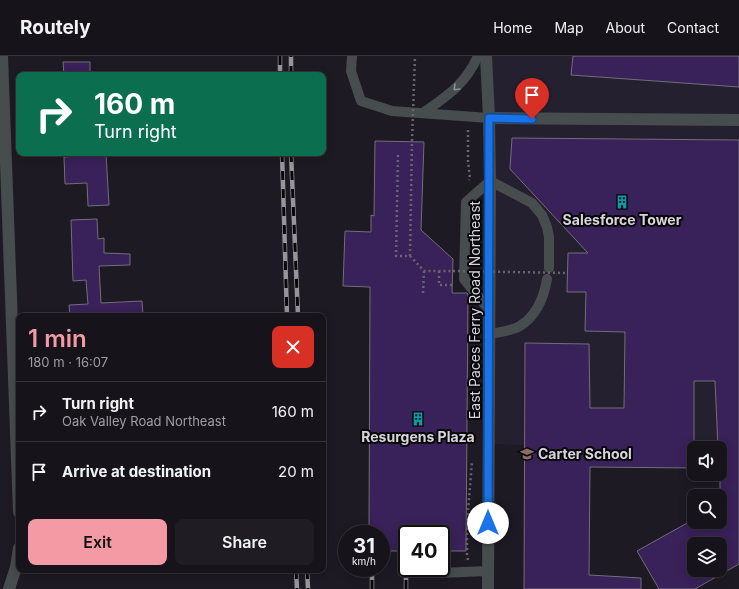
<!DOCTYPE html>
<html lang="en">
<head>
<meta charset="utf-8">
<style>
	body { margin:0; font-family:Inter,sans-serif; background:#1f1d23; color:#f1f3f6; height:100vh; display:flex; flex-direction:column; font-size:15px; white-space:nowrap }
	* { box-sizing:border-box; margin:0 }
	p { font-size:13px; color:#9e9ea2 }
	.icon { flex:none; width:22px; height:22px; fill:none; stroke:currentColor; stroke-width:2; stroke-linecap:round; stroke-linejoin:round }
	.map { position:relative; flex:1; overflow:hidden }
	.sheet { position:absolute; left:16px; top:257px; width:310px; height:260px; display:flex; flex-direction:column; background:#16141a; border-radius:8px; box-shadow:0 2px 10px #0003,0 0 0 1px #353339 }
	.sheet>* { flex:none }
	.guide { position:absolute; left:16px; top:16px; width:310px; height:84px; border-radius:8px; box-shadow:0 2px 10px #0003,0 0 0 1px #353339; background:#0b6e4f; color:#fff; overflow:hidden }
	.tools { position:absolute; left:687px; top:385px; display:grid; gap:8px }
	.tools a { display:grid; place-items:center; width:40px; height:40px; border-radius:8px; background:#16141a; box-shadow:0 2px 10px #0003,0 0 0 1px #353339; font-size:20px }
	.speed { position:absolute; left:338px; top:469px; display:flex; gap:8px; font-size:20px; font-weight:700; text-align:center }
	.speed>* { display:grid; place-content:center; width:52px; height:52px; border-radius:50%; background:#16141a; box-shadow:0 2px 10px #0003,0 0 0 1px #353339; line-height:1 }
	.speed small { font-size:10px; font-weight:400 }
	.speed .limit { border:2px solid #111; border-radius:6px; background:#fff; color:#111 }
	.pin { position:absolute; display:grid; place-items:center; width:34px; height:34px; color:#fff; margin:-41px -17px; border-radius:50% 50% 50% 0; rotate:-45deg; box-shadow:0 0 4px #0007 }
	.pin .icon { rotate:45deg }
	.me { position:absolute; width:44px; margin:-22px; rotate:0deg; stroke-linejoin:round; filter:drop-shadow(0 0 3px #0008) }
	.turn { display:flex; align-items:center; gap:14px; height:84px; padding:0 12px; font-size:18px }
	.turn .icon { width:52px; height:52px; stroke-width:2.5 }
	.turn b { display:block; font-size:28px; line-height:34px }
	.round { display:grid; place-items:center; flex:none; width:42px; height:42px; border-radius:8px; background:#1f1d23 }
	.overview { display:flex; align-items:center; justify-content:space-between; height:68px; padding:0 12px }
	h1 { font-size:24px; font-weight:600; line-height:30px; color:#f49aa4 }
	.action { display:flex; gap:8px; margin-top:auto; padding:8px 12px }
	.action a { flex:1; height:46px; border-radius:8px; background:#f49aa4; color:#111; font-size:16px; font-weight:600; line-height:46px; text-align:center }
	.action a+a { background:#1f1d23; color:#f1f3f6 }
	ul { padding:0; list-style:none }
	li { display:flex; align-items:center; gap:12px; height:60px; padding:0 12px; border-top:1px solid #353339 }
	li div { flex:1 }
	li b { display:block; font-size:15px }
	li em { font-style:normal }
	header { display:flex; align-items:center; gap:24px; box-sizing:border-box; height:56px; padding:0 20px; background:#16141a; border-bottom:1px solid #353339 }
	header strong { font-size:19px }
	nav { display:flex; gap:22px; margin-inline-start:auto; font-size:14px }
	.map>svg:first-child { display:block }
	.built { fill:#25202f }
	.building { fill:#392159; stroke:#726e79; fill-rule:evenodd }
	.lines { fill:none; stroke-linecap:round; stroke-linejoin:round }
	.path { stroke:#68656d; stroke-width:2.5; stroke-dasharray:2 3; stroke-linecap:butt }
	.service { stroke:#474d4e; stroke-width:10 }
	.minor { stroke:#474d4e; stroke-width:12 }
	.tertiary { stroke:#474d4e; stroke-width:12 }
	.rail-casing { stroke:#97949b; stroke-width:4.5 }
	.rail { stroke:#070609; stroke-width:3; stroke-dasharray:9; stroke-linecap:butt }
	.path-bridge { stroke:#68656d; stroke-width:2.5; stroke-dasharray:2 3; stroke-linecap:butt }
	.oneway { stroke:#8f9194 }
	.route-casing { stroke:#114b97; stroke-width:10 }
	.route { stroke:#1a73e8; stroke-width:7 }
	.labels { text-anchor:middle; stroke-width:4; stroke-linejoin:round; paint-order:stroke }
	.poi-label { font-size:14px; font-weight:bold; fill:#d7d5db; stroke:#070609 }
	.street-label { font-size:14px; fill:#d7d5db; stroke:#070609 }
</style>
</head>
<body>
<header>
<strong>Routely</strong>
<nav><a>Home</a><a>Map</a><a>About</a><a>Contact</a></nav>
</header>
<div class="map">
<svg width="739" height="533" viewBox="0 0 739 533">
	<rect width="100%" height="100%" fill="#1d1a23"/>
	<path class="built" d="M490,0H739V393L489,388Z"/>
	<path class="building" d="M573,0H739V31L571,19Z
		M63,6H90V19H64Z
		M512,82L739,84V508L695,533H659L637,495L689,466H720V392H718L715,325H694V412L590,411L589,519L641,522V533H524L525,287L589,288L590,352H624L625,276L585,275L586,236H567L568,197H588L510,113ZM694,488H720V514H694Z
		M375,85L424,86L421,174L453,203L452,237H467L468,238L466,495H441V478H407V495H381V478H369L370,231L343,230L345,175L371,176V159L374,160Z
		M106,98L109,149L88,150L87,127L65,128L64,101Z
		M97,163L98,183L104,182V197L130,198V209L99,210L101,247L142,245L143,260H70L69,249L88,248L86,224L73,225L71,164Z"/>
	<g class="lines">
		<path class="path" d="M468,74V105L470,123L469,124
			M398,99L396,200H410L424,215H452
			M410,200L412,85
			M439,215V229H453
			M423,237L424,215
			M468,504L467,499V469L472,405"/>
		<path class="service" d="M352,0L351,15L361,45L392,55L489,62
			M423,57C447,40 465,29 478,0
			M490,255L464,223L466,146L490,125L532,147L542,159L547,171L549,181V212
			M490,278C499,276 512,275 520,270C536,260 544,241 547,223
			M439,517L488,515"/>
		<path class="minor" d="M2,0L19,456
			M489,62L739,64
			M9,533L16,511L19,492"/>
		<path class="tertiary" d="M486,0L489,62L490,125L488,533"/>
		<g class="rail-casing">
			<path id="rail" d="M280,0V19
				M291,19V0
				M282,97L287,260
				M291,97L298,260
				M296,514L297,533
				M307,514L308,533
				M372,533V512
				M406,533V496"/>
		</g>
		<use href="#rail" class="rail"/>
		<path class="path-bridge" d="M412,85L415,0
			M453,215L567,217"/>
	</g>
	<defs><path id="oneway-chevron" d="M-2-3.5L2.5 0L-2 3.5" fill="none" stroke-width="1.6" stroke-linecap="round" stroke-linejoin="round"/></defs>
	<use class="oneway" href="#oneway-chevron" transform="translate(456 32) rotate(135)"/>
	<g class="lines">
		<g class="route-casing">
			<path id="route" d="M488,467L489,62L532,63"/>
		</g>
		<use href="#route" class="route"/>
	</g>
	<defs>
		<g id="building-bare" transform="scale(1.08)"><path d="M-4-6H4V6H1V3H-1V6H-4ZM-2.5-4.3h1.7v1.8h-1.7ZM.8-4.3h1.7v1.8H.8ZM-2.5-1h1.7V.8h-1.7ZM.8-1h1.7V.8H.8Z" fill="#0f9aa8" stroke="#070609" stroke-width="2.5" paint-order="stroke"/></g>
		<g id="school-bare" transform="scale(1.08)"><path d="M0-5L7-2L0 1L-7-2ZM-4 1L0 2.5L4 1V4Q0 6-4 4Z" fill="#8d6e63" stroke="#070609" stroke-width="2.5" paint-order="stroke"/></g>
	</defs>
	<g fill-rule="evenodd">
		<use href="#building-bare" x="622" y="146"/>
		<use href="#building-bare" x="418" y="363"/>
		<use href="#school-bare" x="527" y="398"/>
	</g>
	<g class="labels">
		<g class="poi-label">
			<text x="622" y="169">Salesforce Tower</text>
			<text x="418" y="386">Resurgens Plaza</text>
			<text x="538" y="403" text-anchor="start">Carter School</text>
		</g>
		<g class="street-label">
			<text transform="translate(475 254) rotate(-90)" y="5">East Paces Ferry Road Northeast</text>
		</g>
	</g>
</svg>
<div class="tools">
<a><svg class="icon" aria-label="sound" viewBox="0 0 24 24"><path d="M4 9h4l5-4v14l-5-4H4zM17 9q2 3 0 6"/></svg></a>
<a><svg class="icon" aria-label="search" viewBox="0 0 24 24"><circle cx="10" cy="10" r="6"/><path d="M15 15l6 6"/></svg></a>
<a><svg class="icon" aria-label="layers" viewBox="0 0 24 24"><path d="M12 4l9 5-9 5-9-5zM3 14l9 5 9-5"/></svg></a>
</div>
<div class="speed"><div>31<small>km/h</small></div><div class="limit">40</div></div>
<div class="pin" style="left:532px;top:63px;background:#d93025"><svg class="icon" aria-label="arrive" viewBox="0 0 24 24"><path d="M6 21V4h12l-3 4 3 4H6"/></svg></div>
<svg class="me" style="left:488px;top:467px" viewBox="-20 -20 40 40"><circle r="19" fill="#fff"/><path d="M0-13L10 11 0 6-10 11z" fill="#1a73e8"/></svg>
<div class="guide">
<div class="turn"><svg class="icon" aria-label="right" viewBox="0 0 24 24"><path d="M7 20v-9h11M14 6l5 5-5 5"/></svg><div><b>160 m</b>Turn right</div></div>
</div>
<section class="sheet">
<div class="overview"><div><h1>1 min</h1><p>180 m · 16:07</p></div><a class="round" style="background:#d93025;color:#fff"><svg class="icon" aria-label="close" viewBox="0 0 24 24"><path d="M6 6l12 12M18 6L6 18"/></svg></a></div>
<ul>
<li><svg class="icon" aria-label="right" viewBox="0 0 24 24"><path d="M7 20v-9h11M14 6l5 5-5 5"/></svg><div><b>Turn right</b><p>Oak Valley Road Northeast</p></div><em>160 m</em></li>
<li><svg class="icon" aria-label="arrive" viewBox="0 0 24 24"><path d="M6 21V4h12l-3 4 3 4H6"/></svg><div><b>Arrive at destination</b></div><em>20 m</em></li>
</ul>
<div class="action"><a>Exit</a><a>Share</a></div>
</section>
</div>
</body>
</html>
